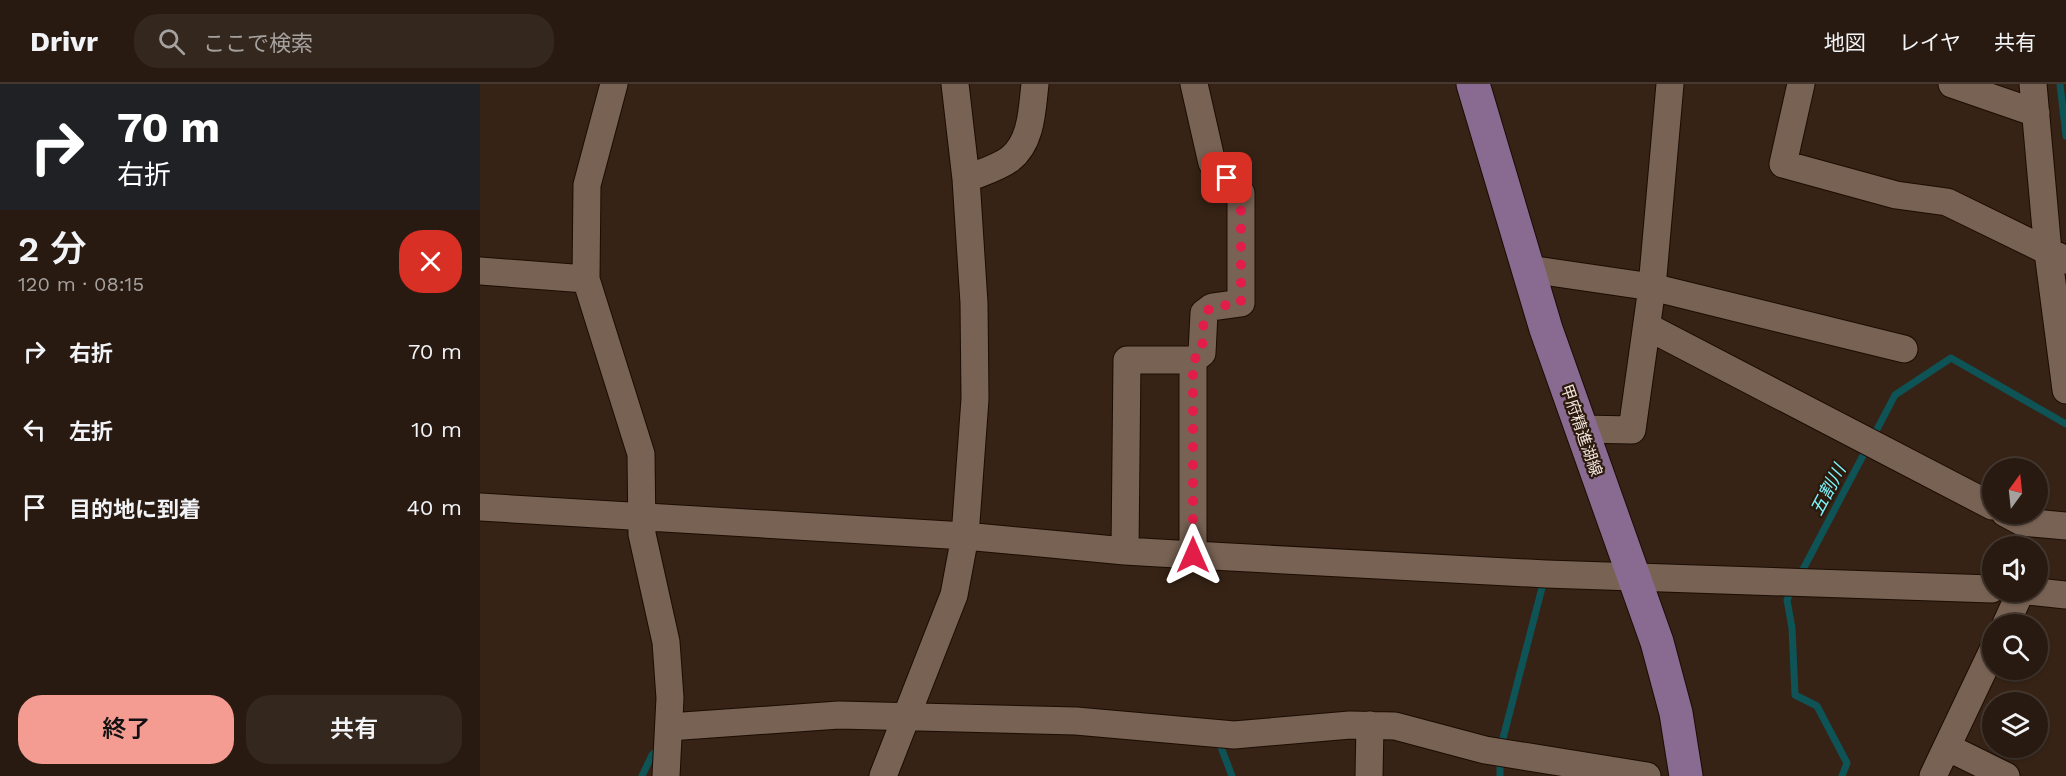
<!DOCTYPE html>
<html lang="ja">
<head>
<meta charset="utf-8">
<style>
	body { margin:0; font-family:"Work Sans","Noto Sans JP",sans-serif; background:#34271e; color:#f1f3f6; height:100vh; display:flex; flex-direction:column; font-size:22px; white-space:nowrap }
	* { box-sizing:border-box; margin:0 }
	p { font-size:20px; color:#a5a19f }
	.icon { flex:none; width:33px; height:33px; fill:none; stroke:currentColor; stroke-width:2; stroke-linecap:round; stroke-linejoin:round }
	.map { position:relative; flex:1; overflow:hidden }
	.details { display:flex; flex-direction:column; background:#281a10; width:480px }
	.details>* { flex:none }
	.guide { background:#202124; color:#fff; overflow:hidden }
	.needle { width:39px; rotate:15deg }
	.buttons { position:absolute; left:1502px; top:374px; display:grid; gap:12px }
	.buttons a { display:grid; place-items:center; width:66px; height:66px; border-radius:50%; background:#281a10; box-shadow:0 2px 4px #0004,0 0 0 2px #443830; font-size:30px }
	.pin { position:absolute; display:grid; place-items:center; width:51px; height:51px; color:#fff; margin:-26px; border-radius:12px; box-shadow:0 3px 9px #0006 }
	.me { position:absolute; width:66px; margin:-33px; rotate:0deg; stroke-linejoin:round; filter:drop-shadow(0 0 4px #0008) }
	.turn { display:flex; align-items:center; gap:21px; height:126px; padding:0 18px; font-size:27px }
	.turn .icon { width:78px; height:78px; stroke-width:2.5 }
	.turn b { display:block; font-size:42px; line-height:51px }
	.round { display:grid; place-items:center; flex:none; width:63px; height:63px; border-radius:24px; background:#34271e }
	.overview { display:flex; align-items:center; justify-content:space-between; height:102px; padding:0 18px }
	h1 { font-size:36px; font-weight:600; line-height:45px }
	.action { display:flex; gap:12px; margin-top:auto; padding:12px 18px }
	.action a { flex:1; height:69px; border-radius:24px; background:#f59c92; color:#111; font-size:24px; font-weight:600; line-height:69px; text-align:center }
	.action a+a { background:#34271e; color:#f1f3f6 }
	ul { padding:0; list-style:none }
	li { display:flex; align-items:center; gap:18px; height:78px; padding:0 18px }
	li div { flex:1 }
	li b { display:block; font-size:22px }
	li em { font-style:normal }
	header { display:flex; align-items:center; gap:36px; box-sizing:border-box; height:84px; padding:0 30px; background:#281a10; border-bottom:2px solid #443830 }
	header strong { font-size:28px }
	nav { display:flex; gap:33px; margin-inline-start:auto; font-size:21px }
	.search { width:420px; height:54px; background:#34271e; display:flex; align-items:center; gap:15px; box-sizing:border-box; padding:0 21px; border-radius:24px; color:#a5a19f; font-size:22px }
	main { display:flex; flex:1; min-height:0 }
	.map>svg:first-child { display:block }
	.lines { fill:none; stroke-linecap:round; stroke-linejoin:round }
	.stream { stroke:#0e5356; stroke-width:7 }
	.minor-casing { stroke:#1c0c02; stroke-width:29 }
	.major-casing { stroke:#1c0c02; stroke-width:35 }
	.minor { stroke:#786254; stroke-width:27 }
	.major { stroke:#896b91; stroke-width:33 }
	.route { stroke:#e11d48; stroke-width:10; stroke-dasharray:0 18 }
	.labels { text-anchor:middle; stroke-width:4.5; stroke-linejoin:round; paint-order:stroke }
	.street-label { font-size:16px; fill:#f1e4dc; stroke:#2b190d }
	.water-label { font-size:18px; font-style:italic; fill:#79f4fa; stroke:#2b190d }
</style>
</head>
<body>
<header>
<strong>Drivr</strong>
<div class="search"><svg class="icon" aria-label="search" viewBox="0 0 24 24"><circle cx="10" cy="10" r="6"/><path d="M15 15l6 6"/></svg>ここで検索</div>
<nav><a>地図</a><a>レイヤ</a><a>共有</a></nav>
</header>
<main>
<section class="details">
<div class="guide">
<div class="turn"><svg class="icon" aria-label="right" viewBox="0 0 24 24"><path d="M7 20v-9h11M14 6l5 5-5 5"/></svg><div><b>70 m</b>右折</div></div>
</div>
<div class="overview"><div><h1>2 分</h1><p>120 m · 08:15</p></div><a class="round" style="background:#d93025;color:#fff"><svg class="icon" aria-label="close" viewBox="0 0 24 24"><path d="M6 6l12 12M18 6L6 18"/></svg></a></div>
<ul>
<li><svg class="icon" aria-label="right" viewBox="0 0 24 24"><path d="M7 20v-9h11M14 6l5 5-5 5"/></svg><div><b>右折</b></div><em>70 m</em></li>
<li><svg class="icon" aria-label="left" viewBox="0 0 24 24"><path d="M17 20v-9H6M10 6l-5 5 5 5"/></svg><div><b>左折</b></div><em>10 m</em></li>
<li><svg class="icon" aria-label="arrive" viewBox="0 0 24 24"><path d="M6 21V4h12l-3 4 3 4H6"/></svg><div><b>目的地に到着</b></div><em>40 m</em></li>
</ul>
<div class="action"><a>終了</a><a>共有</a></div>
</section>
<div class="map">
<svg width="1586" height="692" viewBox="0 0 1586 692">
	<rect width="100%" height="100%" fill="#362316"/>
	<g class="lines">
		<path class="stream" d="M1580,0L1586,52
			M1393,353L1415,311L1471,274L1586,340
			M1319,493L1388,362
			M1312,505L1307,516L1312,544L1315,611L1337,622L1367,679L1362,692
			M737,658H739L752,692
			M1021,662L1064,496
			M1020,673V692
			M162,692L172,671L180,664"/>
		<g class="minor-casing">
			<path id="minor" d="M134,0L107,101L106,195L161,370L162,450L186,558L190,614L186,692
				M1321,0L1303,80L1416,111L1467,118L1586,176
				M1472,0L1556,29
				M1553,0L1568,168L1586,306
				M486,95C500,89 518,84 530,75C552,58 552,25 555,0
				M1049,185L1172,203L1424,265
				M0,187L106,195
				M1168,243L1512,422
				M1101,345L1152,346L1172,203L1190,0
				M0,423L485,452L645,467L713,471L1066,490L1512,505
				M1525,429L1542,438L1586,442
				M645,467L647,276H713
				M713,471V276L722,269L724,229L732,223L761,219V109L732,79L714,0
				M1548,507L1586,511
				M1526,540L1541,507
				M189,643L359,631L596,637L754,651L870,641L915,642L1005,666L1167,692
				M1467,663L1526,692
				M403,692L474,511L485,452L495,315L494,219L486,95L475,0
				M889,692L890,641
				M1453,692L1512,568"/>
		</g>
		<g class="major-casing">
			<path id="major" d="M993,0L1066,245L1177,558L1196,629L1206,692"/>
		</g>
		<use href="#minor" class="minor"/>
		<use href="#major" class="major"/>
	</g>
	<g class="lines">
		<path class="route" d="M713,471V276L722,269L724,229L732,223L761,219V109L747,94"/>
	</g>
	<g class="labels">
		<g class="street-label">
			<text transform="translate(1102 346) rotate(71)" y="6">甲府精進湖線</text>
		</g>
		<g class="water-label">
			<text transform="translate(1348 406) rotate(-62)" y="6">五割川</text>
		</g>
	</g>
</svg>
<div class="buttons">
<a><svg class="needle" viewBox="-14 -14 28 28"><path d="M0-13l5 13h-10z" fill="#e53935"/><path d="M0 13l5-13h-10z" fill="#a5a19f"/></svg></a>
<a><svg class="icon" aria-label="sound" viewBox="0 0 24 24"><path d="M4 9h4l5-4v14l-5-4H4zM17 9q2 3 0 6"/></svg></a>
<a><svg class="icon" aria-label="search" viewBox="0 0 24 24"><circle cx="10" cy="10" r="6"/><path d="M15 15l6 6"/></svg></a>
<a><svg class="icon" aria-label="layers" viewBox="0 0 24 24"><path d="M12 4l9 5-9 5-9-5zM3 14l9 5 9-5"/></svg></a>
</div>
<div class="pin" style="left:747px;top:94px;background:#d93025"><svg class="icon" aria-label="arrive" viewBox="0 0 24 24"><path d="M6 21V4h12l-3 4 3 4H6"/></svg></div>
<svg class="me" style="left:713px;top:471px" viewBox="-20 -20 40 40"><path d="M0-17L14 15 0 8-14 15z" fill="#e11d48" stroke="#fff" stroke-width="4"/></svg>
</div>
</main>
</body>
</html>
